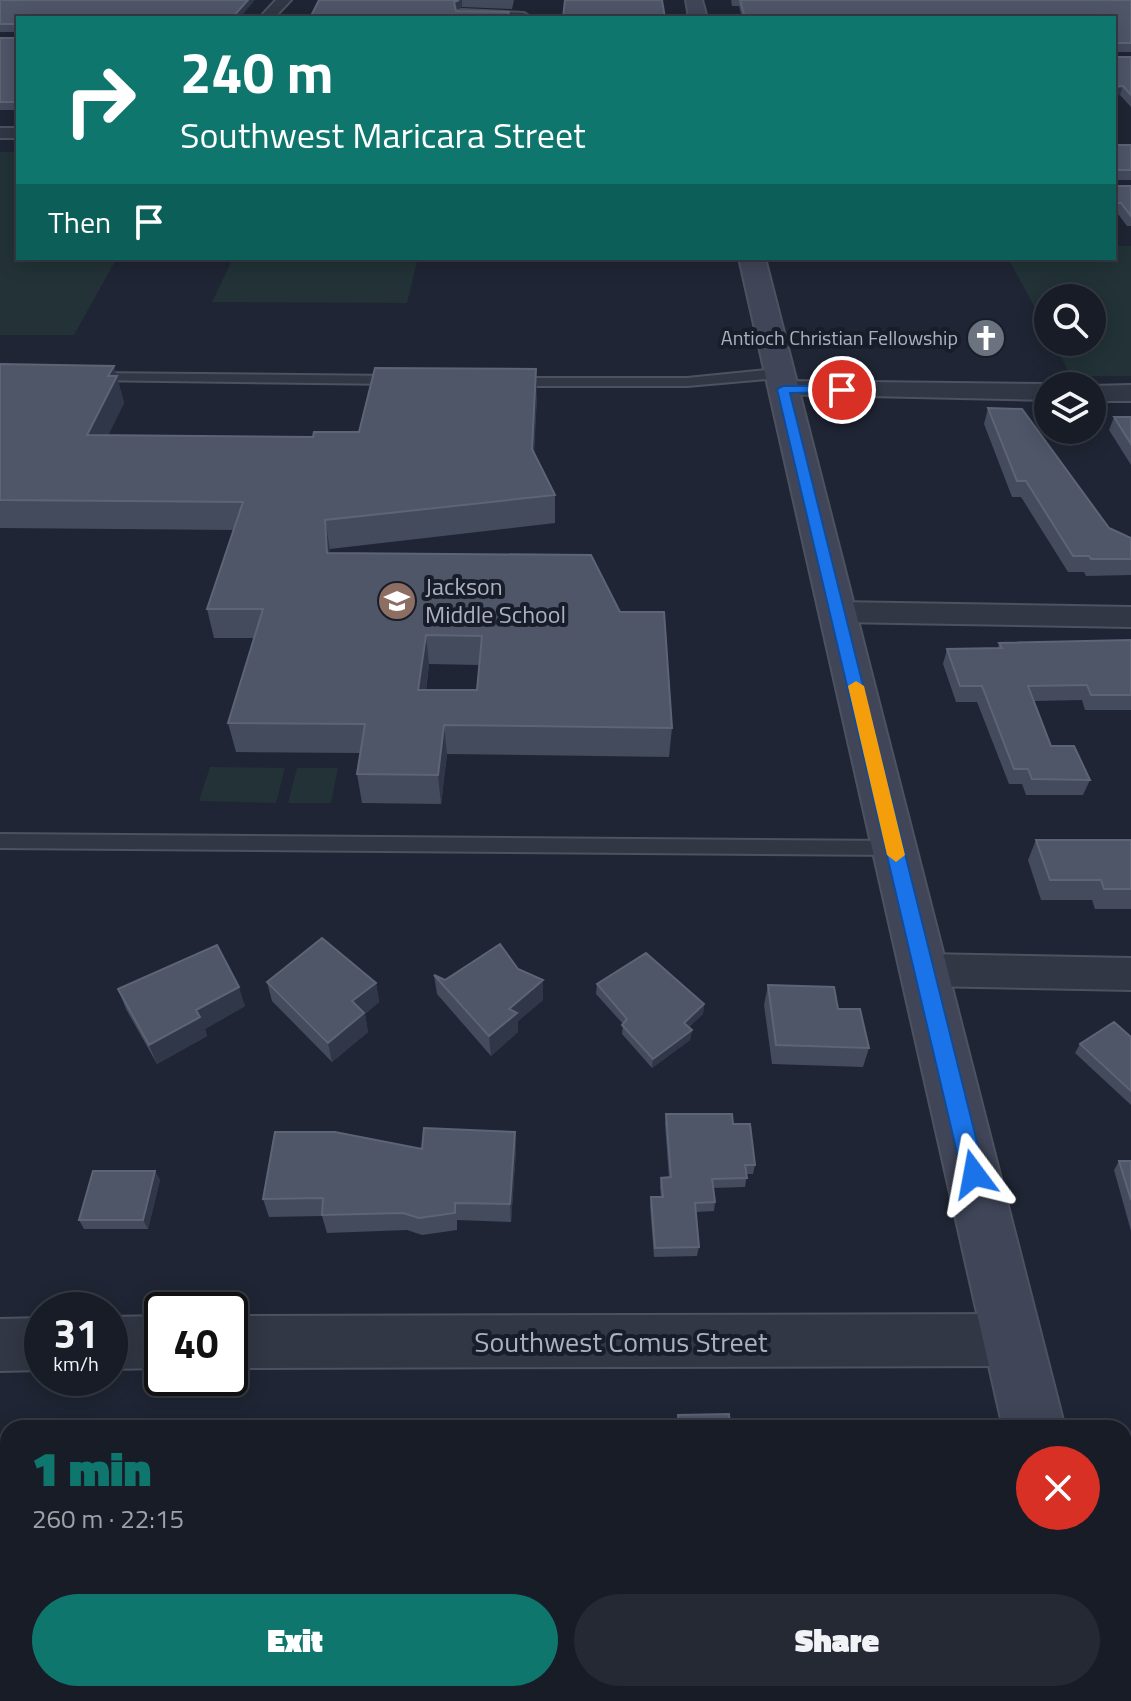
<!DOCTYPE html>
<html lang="en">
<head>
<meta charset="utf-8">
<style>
	body { margin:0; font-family:"Titillium Web",sans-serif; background:#242933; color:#f1f3f6; height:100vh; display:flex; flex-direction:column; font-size:30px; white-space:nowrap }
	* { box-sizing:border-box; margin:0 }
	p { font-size:26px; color:#9ea1a7 }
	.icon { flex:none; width:44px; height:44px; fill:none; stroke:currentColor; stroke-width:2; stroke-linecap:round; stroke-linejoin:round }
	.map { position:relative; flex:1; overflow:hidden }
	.drawer { position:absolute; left:0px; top:1420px; width:1132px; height:282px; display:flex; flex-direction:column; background:#171c27; border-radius:24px 24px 0 0; box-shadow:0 4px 20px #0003,0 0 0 2px #363a44 }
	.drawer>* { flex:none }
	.banner { position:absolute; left:16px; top:16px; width:1100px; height:244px; border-radius:0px; box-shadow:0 4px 20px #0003,0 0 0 2px #363a44; background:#0f766e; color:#fff; overflow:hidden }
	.tools { position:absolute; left:1034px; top:284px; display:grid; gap:16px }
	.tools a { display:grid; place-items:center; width:72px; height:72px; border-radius:50%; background:#171c27; box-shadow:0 4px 20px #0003,0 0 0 2px #363a44; font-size:40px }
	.speed { position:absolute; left:24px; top:1292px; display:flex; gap:16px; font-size:40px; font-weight:700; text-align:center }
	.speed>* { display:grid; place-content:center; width:104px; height:104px; border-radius:50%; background:#171c27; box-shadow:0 4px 20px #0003,0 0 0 2px #363a44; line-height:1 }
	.speed small { font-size:20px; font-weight:400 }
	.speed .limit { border:4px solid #111; border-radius:12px; background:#fff; color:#111 }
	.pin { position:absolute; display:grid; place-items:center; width:68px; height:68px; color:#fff; margin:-34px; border:4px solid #fff; border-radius:50%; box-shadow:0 2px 8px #0007 }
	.me { position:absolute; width:88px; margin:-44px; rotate:347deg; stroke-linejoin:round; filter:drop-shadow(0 0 6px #0008) }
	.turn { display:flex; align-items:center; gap:28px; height:168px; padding:0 32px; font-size:36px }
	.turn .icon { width:104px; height:104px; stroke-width:2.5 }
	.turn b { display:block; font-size:56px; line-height:68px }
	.then { display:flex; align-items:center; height:76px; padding:0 32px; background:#0003; gap:16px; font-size:30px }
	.round { display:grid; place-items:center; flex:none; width:84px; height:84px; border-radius:42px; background:#242933 }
	.headline { display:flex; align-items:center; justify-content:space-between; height:136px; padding:0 32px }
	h1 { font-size:48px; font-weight:800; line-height:60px; color:#0f766e }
	.cta { display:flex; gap:16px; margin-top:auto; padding:16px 32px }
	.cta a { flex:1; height:92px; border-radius:48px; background:#0f766e; color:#fff; font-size:32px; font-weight:800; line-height:92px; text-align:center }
	.cta a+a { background:#242933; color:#f1f3f6 }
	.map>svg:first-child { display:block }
	.green { fill:#223236 }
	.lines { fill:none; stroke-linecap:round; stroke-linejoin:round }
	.lane-casing { stroke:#4d5260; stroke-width:4 }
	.street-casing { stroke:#4d5260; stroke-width:4 }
	.secondary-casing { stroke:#4d5260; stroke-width:4 }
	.lane { fill:#323745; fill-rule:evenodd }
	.street { fill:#323745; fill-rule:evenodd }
	.secondary { fill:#404658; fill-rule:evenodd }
	.wall { fill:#434b5d; fill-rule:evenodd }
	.shaded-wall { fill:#303748 }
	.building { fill:#4e5668; stroke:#5d6476; stroke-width:2; fill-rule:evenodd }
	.route { fill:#1a73e8; stroke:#114b97; stroke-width:2 }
	.slow { fill:#f59e0b }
	.labels { text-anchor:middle; stroke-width:8; stroke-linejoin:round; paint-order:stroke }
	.far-poi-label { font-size:20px; fill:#abb1c2; stroke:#181d29; text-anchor:end }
	.poi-label { font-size:24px; fill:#abb1c2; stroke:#181d29; text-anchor:start }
	.near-street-label { font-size:28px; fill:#abb1c2; stroke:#181d29 }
</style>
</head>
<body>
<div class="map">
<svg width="1131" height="1701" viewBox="0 0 1131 1701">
	<rect width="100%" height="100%" fill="#1f2534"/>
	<path class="green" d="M0,152H18V258H117L74,335H0Z
		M1114,246H1131V376H1071L1053,342H1092V298H1048V332L1008,258H1114Z
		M233,258H418L407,303L212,302Z
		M210,767L285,768L276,803L199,801Z
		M297,768H338L331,803H288Z"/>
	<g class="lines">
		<g class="lane-casing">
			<path id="lane" d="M767,370H779L786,374L779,378L687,386H512L505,382L512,378H687Z
				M92,373L396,376L403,380L396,384L87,380V374Z
				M0,834L894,841L901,843L904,848L901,853L894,855L0,848Z"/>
		</g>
		<g class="street-casing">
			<path id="street" d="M276,0H291L275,17H265L263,14Z
				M462,10L524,13L532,18L457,17V11Z
				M0,128H18V138H0Z
				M783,381L1048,384L1054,386H1048V400L774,394L770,389L774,384Z
				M1131,385V401H1092V386H1090Z
				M838,602L1131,607V627L838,622L827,619L822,612L827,605Z
				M925,954L1131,958V990L925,986L910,982L904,970L910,958Z
				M1013,1314L1031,1322L1039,1340L1031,1358L1013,1366L230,1368V1316Z
				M162,1316V1368L110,1369V1317Z
				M42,1318V1370L0,1371V1319Z
				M1124,1604H1131V1664H1124Z"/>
		</g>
		<g class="secondary-casing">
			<path id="secondary" d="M686,0H702L707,18H689Z
				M739,258H765L1065,1428H1003Z
				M1124,1671L1131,1688V1701H1064L1063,1694H1124Z"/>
		</g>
		<use href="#lane" class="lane"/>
		<use href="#street" class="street"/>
		<use href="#secondary" class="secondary"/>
	</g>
	<path class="wall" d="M0,0L240,18L18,32H0Z
		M319,0H514L512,9L462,7L456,10V11Z
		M731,0H1131V52H1114V57H1131V107L1120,95L1114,96V18H742L739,6H732Z
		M0,38H18V110H0Z
		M1114,145H1131V180H1115V186H1131V226H1127L1118,214H1114Z
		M0,364L114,366L124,403L108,435L313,437L359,432L537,396L534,453L555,495V523L330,549V553L672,728L669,757L447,754L441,804L362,803L357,774L360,753L236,752L228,723L254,638H214L207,609L234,530L0,528ZM429,664L479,665L477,690H426Z
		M988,408L1109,528L1131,538V575L1086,576L1084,572H1068L1021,497H1012L984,424Z
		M1114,417H1131V465L1109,430Z
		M1131,640V710H1085L1082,700L1034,701L1051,746L1090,780L1083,795H1026L1022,784H1009L977,702H956L943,664L947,649L998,648L999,643Z
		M1036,840H1131V909H1095L1092,900H1041L1028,860Z
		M518,969L543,980V1000L518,1021V1032L491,1056L437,994L434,975L445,980Z
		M267,982L376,983L379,1002L365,1014L368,1032L332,1062L272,1001Z
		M597,984L704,1004L703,1014L689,1027L692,1030L690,1040L652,1068L622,1034L623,1024L596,994Z
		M768,985L838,1009L869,1048L863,1067L772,1064L764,1005Z
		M118,989L245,1006L205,1029L207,1036L157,1064L126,1009Z
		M1131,1037V1105L1075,1053L1080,1044Z
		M666,1114L733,1124L755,1165L753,1174H747L745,1187L713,1188L715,1202L714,1211L696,1212L699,1247L697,1256L654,1257L650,1206L651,1197H661L660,1187L661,1178H669L665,1124Z
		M515,1132L516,1150L511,1222L457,1220V1230L422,1235L407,1230L327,1233L322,1216L269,1217L263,1199L422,1149Z
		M1119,1161H1131V1231L1114,1170Z
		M155,1171L160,1180L148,1229H84L79,1220Z"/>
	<path class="shaded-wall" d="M248,0H255L240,18H232Z
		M459,0H462V7L454,11V2Z
		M1123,86L1120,95L1114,96V87Z
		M114,366L124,403L95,463L87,435L108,376Z
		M536,369L537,396L532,477V449Z
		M325,520L330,549L331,581L327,553Z
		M426,635L429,664L422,719L418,690Z
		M444,725L447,754L441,804L438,775Z
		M543,980V1000L518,1021V1032L491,1056L489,1036L509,1009Z
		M376,983L379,1002L365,1014L368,1032L332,1062L328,1043L352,1001Z
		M239,987L245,1006L205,1029L207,1036L157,1064L149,1045L196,1010Z
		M704,1004L703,1014L683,1033L684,1023Z
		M692,1030L690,1040L652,1068L653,1059Z
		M515,1132L516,1150L511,1222L510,1204Z
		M155,1171L160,1180L148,1229L143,1220Z"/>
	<path class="building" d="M0,0H248L232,18H18V24H0Z
		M319,0H459L454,2L456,11L509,12L507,18H310Z
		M565,0H662L665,18H563Z
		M740,0H1131V43H1114V57H1131V95L1123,86L1114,87V18H745Z
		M0,38H18V102H0Z
		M1114,145H1131V170H1115V186H1131V216L1121,203H1114Z
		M0,364L114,366L108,376H117L87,435L313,437L314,432H359L375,368L536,369L532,449L555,495L325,520L327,553L591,555L620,612H664L672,728L444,725L438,775L357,774L365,724L228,723L263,609H207L243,502L0,500ZM426,635L482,636L477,690H418Z
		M988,408L1022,409L1109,528L1131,538V559H1091L1089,556H1073L1026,481H1017Z
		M1114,417H1131V444Z
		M1131,640V695H1091L1087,685L1028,686L1051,746H1074L1090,780L1032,779L1028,769H1014L982,686H960L947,649L1002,648L999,643Z
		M1036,840H1131V889H1104L1101,880H1050Z
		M322,938L376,983L352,1001L364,1013L328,1043L267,982Z
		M500,944L518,969L543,980L509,1009L517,1013L489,1036L434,975L445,980Z
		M217,945L239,987L196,1010L200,1017L149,1045L118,989Z
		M646,953L704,1004L684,1023L692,1030L653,1059L622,1025L627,1019L597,984Z
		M768,985L834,987L838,1009H860L869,1048L776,1045Z
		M1114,1022L1131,1037V1091L1080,1044Z
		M666,1114H732L733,1124H750L755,1165H745L747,1178L712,1179L715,1202L695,1203L699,1247L655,1248L651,1197H663L661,1178L671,1177Z
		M424,1128L515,1132L510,1204L455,1203V1213L419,1218L403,1213L322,1215L323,1198L263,1199L275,1132H335L422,1149Z
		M1119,1161H1131V1200Z
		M93,1171H155L143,1220H79Z
		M729,1414L730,1428H679L678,1415Z"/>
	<path class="route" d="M842,386L848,390L846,392L790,393L985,1174L982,1181L974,1184L966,1181L962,1174L777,389L783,386Z"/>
	<path class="slow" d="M856,681L864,686L905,855L896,862L887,855L848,686Z"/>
	<defs>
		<g id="church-disc" transform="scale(2)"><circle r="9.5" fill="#6b7280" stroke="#181d29"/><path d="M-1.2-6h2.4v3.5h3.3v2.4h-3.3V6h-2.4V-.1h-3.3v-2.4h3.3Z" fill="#fff"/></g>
		<g id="school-disc" transform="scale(2)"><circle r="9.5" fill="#8d6e63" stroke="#181d29"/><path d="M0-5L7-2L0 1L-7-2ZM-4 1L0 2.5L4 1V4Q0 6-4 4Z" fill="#fff"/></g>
	</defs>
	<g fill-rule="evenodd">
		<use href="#church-disc" x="986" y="338"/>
		<use href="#school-disc" x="397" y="601"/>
	</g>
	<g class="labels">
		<g class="far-poi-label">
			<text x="958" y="345">Antioch Christian Fellowship</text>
		</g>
		<g class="poi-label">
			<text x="425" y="595">Jackson<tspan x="425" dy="28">Middle School</tspan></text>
		</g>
		<g class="near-street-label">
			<text x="621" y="1352">Southwest Comus Street</text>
		</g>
	</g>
</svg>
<div class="tools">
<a><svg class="icon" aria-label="search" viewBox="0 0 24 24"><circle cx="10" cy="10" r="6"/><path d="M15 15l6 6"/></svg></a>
<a><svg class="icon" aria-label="layers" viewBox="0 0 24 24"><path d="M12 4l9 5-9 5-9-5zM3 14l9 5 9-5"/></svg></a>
</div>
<div class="speed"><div>31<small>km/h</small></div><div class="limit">40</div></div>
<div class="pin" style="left:842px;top:390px;background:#d93025"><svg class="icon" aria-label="arrive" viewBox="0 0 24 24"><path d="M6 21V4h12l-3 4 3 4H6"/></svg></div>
<svg class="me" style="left:974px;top:1174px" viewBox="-20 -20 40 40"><path d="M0-17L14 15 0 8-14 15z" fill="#1a73e8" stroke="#fff" stroke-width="4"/></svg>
<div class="banner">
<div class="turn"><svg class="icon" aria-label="right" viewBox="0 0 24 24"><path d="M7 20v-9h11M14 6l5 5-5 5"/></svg><div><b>240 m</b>Southwest Maricara Street</div></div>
<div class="then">Then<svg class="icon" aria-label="arrive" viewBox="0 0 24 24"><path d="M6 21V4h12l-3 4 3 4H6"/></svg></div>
</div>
<section class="drawer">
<div class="headline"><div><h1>1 min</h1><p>260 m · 22:15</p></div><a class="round" style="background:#d93025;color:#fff"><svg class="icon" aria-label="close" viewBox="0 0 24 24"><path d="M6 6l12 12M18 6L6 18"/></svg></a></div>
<div class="cta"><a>Exit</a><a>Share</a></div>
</section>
</div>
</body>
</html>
